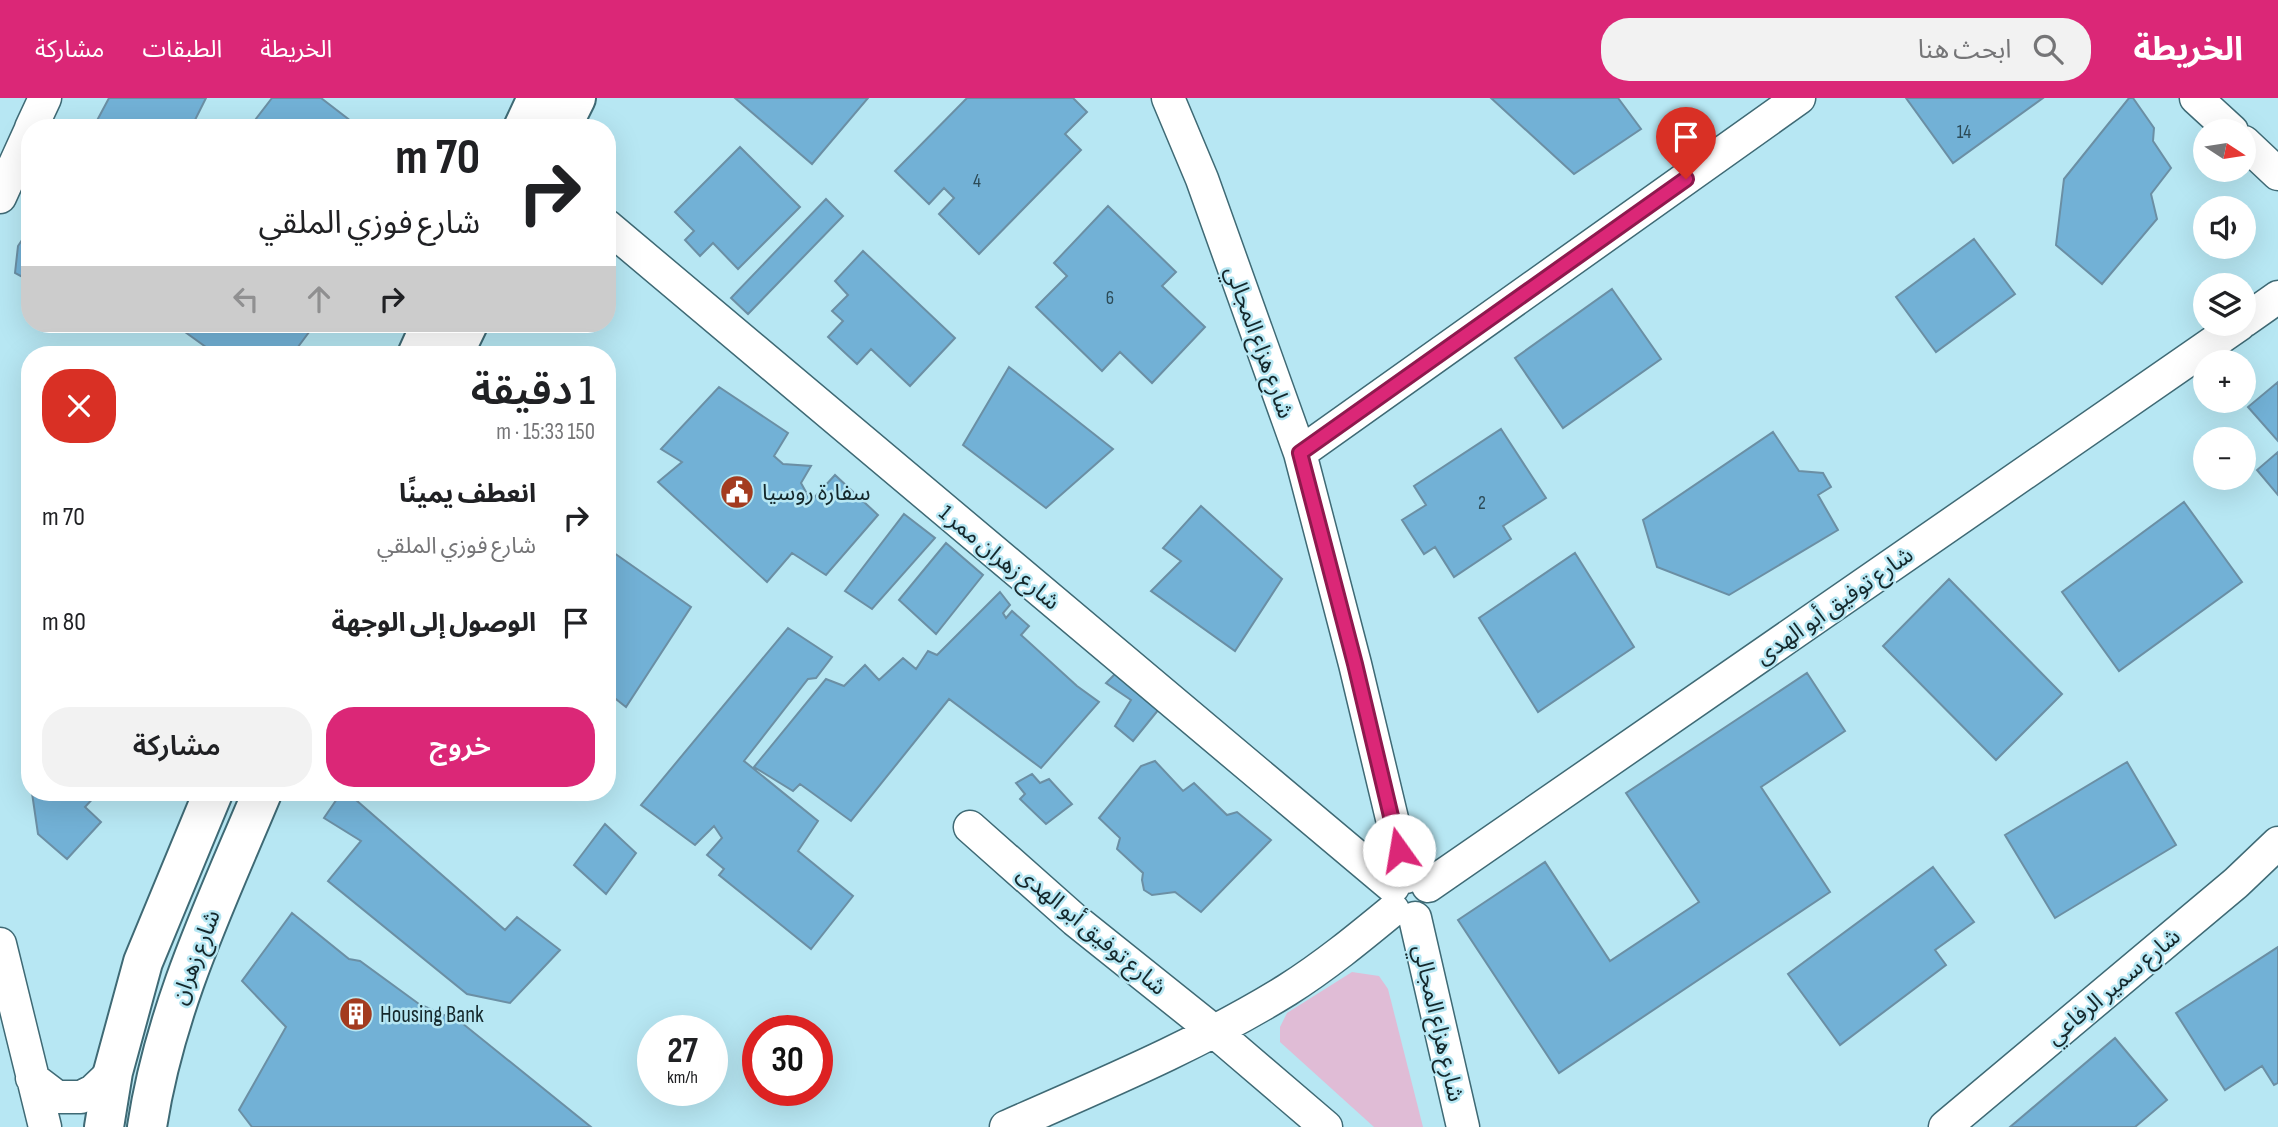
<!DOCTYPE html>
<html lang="ar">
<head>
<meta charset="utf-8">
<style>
	body { margin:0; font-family:"Sofia Sans Condensed","Noto Sans Arabic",sans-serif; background:#f2f2f2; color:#202124; direction:rtl; height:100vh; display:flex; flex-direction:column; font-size:26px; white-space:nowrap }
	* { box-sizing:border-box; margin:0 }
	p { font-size:23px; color:#757577 }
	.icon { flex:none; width:38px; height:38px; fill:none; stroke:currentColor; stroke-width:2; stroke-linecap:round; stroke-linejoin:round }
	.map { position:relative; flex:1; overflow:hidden; direction:ltr }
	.panel { position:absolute; left:21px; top:248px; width:595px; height:455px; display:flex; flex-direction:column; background:#fff; border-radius:28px; box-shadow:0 7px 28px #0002; direction:rtl }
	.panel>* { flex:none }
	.top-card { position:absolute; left:21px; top:21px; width:595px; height:214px; border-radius:28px; box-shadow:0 7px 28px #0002; direction:rtl; background:#fff; color:#202124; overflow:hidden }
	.needle { width:46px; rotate:102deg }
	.tools { position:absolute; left:2193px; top:21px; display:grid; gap:14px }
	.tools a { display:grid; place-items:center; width:63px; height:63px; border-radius:50%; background:#fff; box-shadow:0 7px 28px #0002; font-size:35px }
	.speed { position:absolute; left:637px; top:917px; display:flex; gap:14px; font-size:35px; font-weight:700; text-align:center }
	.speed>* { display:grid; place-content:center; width:91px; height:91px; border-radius:50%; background:#fff; box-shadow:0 7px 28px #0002; line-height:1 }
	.speed small { font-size:18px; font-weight:400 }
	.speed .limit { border:10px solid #d22; background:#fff; color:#111 }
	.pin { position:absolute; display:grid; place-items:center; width:60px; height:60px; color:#fff; margin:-72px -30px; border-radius:50% 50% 50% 0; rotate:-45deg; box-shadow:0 0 7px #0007 }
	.pin .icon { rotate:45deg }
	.me { position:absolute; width:77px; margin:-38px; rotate:347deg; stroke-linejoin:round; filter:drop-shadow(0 0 5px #0008) }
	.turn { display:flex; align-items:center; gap:24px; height:147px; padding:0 21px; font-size:32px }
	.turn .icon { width:91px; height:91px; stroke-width:2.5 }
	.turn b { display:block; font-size:49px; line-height:60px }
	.lanes { display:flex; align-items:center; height:66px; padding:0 21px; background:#0003; justify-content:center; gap:35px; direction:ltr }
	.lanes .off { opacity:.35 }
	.round { display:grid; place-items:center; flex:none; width:74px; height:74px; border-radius:28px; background:#f2f2f2 }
	.overview { display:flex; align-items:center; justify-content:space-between; height:119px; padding:0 21px }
	h1 { font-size:42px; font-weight:600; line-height:52px }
	.action { display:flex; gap:14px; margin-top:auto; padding:14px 21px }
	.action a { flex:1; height:80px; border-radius:28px; background:#db2777; color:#fff; font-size:28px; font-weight:600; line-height:80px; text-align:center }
	.action a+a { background:#f2f2f2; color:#202124 }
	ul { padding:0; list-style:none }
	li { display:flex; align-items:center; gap:21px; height:105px; padding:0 21px }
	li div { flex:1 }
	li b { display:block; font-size:26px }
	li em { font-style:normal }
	header { display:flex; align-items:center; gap:42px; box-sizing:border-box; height:98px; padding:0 35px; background:#db2777; color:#fff }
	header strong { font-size:33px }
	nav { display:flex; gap:38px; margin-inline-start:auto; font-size:24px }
	.search { width:490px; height:63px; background:#f2f2f2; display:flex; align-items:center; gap:18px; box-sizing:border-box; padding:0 24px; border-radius:28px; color:#757577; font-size:26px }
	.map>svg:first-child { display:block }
	.green { fill:#e0bcd6 }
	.building { fill:#72b1d6; stroke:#6b8fa4; stroke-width:2 }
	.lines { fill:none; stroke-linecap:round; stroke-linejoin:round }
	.street-casing { stroke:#3f6a75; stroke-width:35 }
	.primary-casing { stroke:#3f6a75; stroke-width:42 }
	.street { stroke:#fff; stroke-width:32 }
	.primary { stroke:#fff; stroke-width:38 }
	.route-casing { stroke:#8e194d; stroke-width:18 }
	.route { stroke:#db2777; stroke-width:12 }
	.labels { text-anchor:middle; stroke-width:5; stroke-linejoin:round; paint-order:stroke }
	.number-label { font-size:19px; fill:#2c4a56 }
	.street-label { font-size:23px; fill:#14272b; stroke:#b7e7f3 }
	.poi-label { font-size:23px; fill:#14272b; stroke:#b7e7f3; text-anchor:start }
</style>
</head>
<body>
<header>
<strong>الخريطة</strong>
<div class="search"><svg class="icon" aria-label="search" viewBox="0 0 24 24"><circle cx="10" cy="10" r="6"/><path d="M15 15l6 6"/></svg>ابحث هنا</div>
<nav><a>الخريطة</a><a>الطبقات</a><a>مشاركة</a></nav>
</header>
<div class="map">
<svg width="2278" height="1029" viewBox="0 0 2278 1029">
	<rect width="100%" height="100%" fill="#b7e7f3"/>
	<path class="green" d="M1352,874L1379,878L1388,891L1423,1029H1374L1280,944V929L1287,915Z"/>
	<path class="building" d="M109,0H206L191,30H93Z
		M272,0H321L360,30H249Z
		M735,0H868L812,66Z
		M967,0H1073L1087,14L1065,36L1081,52L979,156L939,116L954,100L944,90L929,106L895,73Z
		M1491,0H1618L1641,31L1574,76Z
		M1906,0H2043L1953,65Z
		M2129,0H2133L2154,30L2153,43L2171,70L2151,96L2157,121L2102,186L2056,147L2064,81Z
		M740,49L800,109L738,171L713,145L700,158L685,142L694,133L675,114Z
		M826,101L843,118L748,216L731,200Z
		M1108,108L1176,174L1162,188L1205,229L1152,285L1120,254L1102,273L1036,209L1067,178L1054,165Z
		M30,130V183L15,175L18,148Z
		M1974,141L2015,196L1936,254L1896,199Z
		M863,153L955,240L910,288L871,251L857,266L828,239L843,223L832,213L848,197L835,183Z
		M1612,191L1661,261L1563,330L1515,260Z
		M174,226H315L292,257H217Z
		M1009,269L1113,351L1046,410L963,347Z
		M2278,284V343L2248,309Z
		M719,289L788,335L774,358L783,366L811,368L801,385L811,403L835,377L878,417L826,477L792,455L767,484L658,384L682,364L661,351Z
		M1501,331L1546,400L1503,428L1511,441L1454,479L1435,449L1424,456L1402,422L1426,407L1414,388Z
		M1773,334L1799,373L1823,375L1831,389L1818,397L1838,432L1729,497L1657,469L1643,422Z
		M2278,354V397L2257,372Z
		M2184,404L2242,484L2119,573L2062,494Z
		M1201,408L1282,481L1235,553L1151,493L1181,463L1163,450Z
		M904,416L935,440L872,511L845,493Z
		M946,445L983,477L936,536L899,502Z
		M607,450L691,509L626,609L607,594Z
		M1575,455L1634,549L1538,614L1479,520Z
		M1949,481L2062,596L1996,662L1883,548Z
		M1000,494L1010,507L1003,515L1006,520L1012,513L1029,528L1021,537L1077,588L1099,604L1041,670L949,601L851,723L800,686L793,693L754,669L826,581L844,588L865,567L879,582L903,560L916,571L928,553L937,557Z
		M788,530L832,559L816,580L808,581L744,663L818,723L798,753L853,798L811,851L719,777L724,771L707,757L722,740L714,728L695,747L641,707Z
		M1118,573L1159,611L1133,643L1115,628L1131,602L1106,585Z
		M1807,575L1845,633L1761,689L1830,794L1559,975L1458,822L1545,764L1610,863L1699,804L1626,695Z
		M1155,663L1183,693L1194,685L1227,717L1237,714L1271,742L1201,814L1175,794L1152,797L1144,792L1142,782L1143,775L1117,751L1120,740L1099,720L1141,668Z
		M2127,664L2176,747L2055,820L2005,737Z
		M1032,676L1040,685L1049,681L1072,706L1046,726L1020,701L1025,696L1016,685Z
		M32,695H98L85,709L101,724L67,761L38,736Z
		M341,695H348L505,832L517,819L560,852L510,905L467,896L328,783L361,743L324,720Z
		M605,726L636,755L606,796L574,767Z
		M1933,769L1974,824L1935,852L1946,867L1840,947L1788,876Z
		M292,815L349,861L360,863L419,906L462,925L591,1029H252L239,1012L286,929L242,883Z
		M2278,849V985L2274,987L2262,968L2225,992L2176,915Z
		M2115,940L2167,1002L2135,1029H2010Z"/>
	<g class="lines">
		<g class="street-casing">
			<path id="street" d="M1168,0L1202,81L1300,355L1355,566L1406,779
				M2196,0L2232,33
				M31,30L45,0
				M2244,44L2278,76
				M0,99L30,33
				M607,128L1393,789
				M2244,223L2278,199
				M1300,355L1799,0
				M970,729L1075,822L1215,934L1326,1029
				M1428,788L2240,226
				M1415,820L1463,1029
				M0,846L45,1029
				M32,980L57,999H81L93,993L113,974
				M1006,1029C1101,987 1198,947 1287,892C1325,868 1359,840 1393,812
				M1945,1029L2236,785L2278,745"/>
		</g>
		<g class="primary-casing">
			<path id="primary" d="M523,30L537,0
				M561,30L576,0
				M417,257L431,226
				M453,257L468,226
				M104,1029L113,974L143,864L213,695
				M147,1029C165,910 216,805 262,695"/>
		</g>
		<use href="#street" class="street"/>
		<use href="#primary" class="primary"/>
	</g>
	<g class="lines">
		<g class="route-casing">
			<path id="route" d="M1399,752L1355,566L1300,355L1686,81"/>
		</g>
		<use href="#route" class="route"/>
	</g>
	<defs>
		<g id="civic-disc" transform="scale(1.75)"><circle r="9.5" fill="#a33b1f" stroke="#b7e7f3"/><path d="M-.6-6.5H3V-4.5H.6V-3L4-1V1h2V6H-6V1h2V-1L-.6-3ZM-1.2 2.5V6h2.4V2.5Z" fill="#fff"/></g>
		<g id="building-disc" transform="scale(1.75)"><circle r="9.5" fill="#a33b1f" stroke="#b7e7f3"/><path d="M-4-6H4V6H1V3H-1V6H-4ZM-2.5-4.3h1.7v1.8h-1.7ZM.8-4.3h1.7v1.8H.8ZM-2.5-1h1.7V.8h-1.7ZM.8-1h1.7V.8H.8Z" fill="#fff"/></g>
	</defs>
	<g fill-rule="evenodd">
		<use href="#civic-disc" x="737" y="394"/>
		<use href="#building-disc" x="356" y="916"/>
	</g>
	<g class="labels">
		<g class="number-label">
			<text x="1964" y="40">14</text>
			<text x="977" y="89">4</text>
			<text x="1110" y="206">6</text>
			<text x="1482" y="411">2</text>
		</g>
		<g class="street-label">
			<text transform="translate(1260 244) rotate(70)" y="8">شارع هزاع المجالي</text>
			<text transform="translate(1000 459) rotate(40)" y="8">شارع زهران ممر 1</text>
			<text transform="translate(1834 507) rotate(-35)" y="8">شارع توفيق أبو الهدى</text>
			<text transform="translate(1092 832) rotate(40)" y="8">شارع توفيق أبو الهدى</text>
			<text transform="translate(195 859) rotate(-69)" y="8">شارع زهران</text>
			<text transform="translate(2113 888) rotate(-40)" y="8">شارع سمير الرفاعي</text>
			<text transform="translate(1439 925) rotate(77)" y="8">شارع هزاع المجالي</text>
		</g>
		<g class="poi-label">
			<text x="762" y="402">سفارة روسيا</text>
			<text x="380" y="924">Housing Bank</text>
		</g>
	</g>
</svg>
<div class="tools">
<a><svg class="needle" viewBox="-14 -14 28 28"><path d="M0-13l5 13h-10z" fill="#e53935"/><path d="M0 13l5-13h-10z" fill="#757577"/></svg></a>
<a><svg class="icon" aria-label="sound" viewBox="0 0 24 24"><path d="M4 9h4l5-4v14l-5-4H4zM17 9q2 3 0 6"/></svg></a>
<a><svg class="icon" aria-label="layers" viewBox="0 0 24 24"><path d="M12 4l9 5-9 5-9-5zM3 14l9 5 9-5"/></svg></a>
<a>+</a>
<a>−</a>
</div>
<div class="speed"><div>27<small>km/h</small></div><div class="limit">30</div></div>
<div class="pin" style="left:1686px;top:81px;background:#d93025"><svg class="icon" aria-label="arrive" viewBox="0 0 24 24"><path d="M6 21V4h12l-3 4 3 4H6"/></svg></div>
<svg class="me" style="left:1399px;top:752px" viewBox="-20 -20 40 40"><circle r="19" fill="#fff"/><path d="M0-13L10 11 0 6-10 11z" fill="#db2777"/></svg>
<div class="top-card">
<div class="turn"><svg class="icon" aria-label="right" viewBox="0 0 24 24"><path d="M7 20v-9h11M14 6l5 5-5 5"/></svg><div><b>70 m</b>شارع فوزي الملقي</div></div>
<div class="lanes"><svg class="icon off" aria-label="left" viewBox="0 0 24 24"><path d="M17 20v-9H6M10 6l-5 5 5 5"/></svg><svg class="icon off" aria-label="ahead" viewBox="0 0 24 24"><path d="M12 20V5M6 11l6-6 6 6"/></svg><svg class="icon" aria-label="right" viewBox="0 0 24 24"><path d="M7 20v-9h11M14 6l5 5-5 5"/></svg></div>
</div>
<section class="panel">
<div class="overview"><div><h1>1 دقيقة</h1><p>150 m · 15:33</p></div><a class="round" style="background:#d93025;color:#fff"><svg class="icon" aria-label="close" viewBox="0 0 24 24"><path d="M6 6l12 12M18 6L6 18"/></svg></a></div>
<ul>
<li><svg class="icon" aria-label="right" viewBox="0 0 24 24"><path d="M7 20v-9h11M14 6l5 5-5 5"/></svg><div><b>انعطف يمينًا</b><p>شارع فوزي الملقي</p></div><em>70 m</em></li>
<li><svg class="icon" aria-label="arrive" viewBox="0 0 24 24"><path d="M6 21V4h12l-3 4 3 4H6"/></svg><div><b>الوصول إلى الوجهة</b></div><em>80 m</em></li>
</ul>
<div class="action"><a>خروج</a><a>مشاركة</a></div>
</section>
</div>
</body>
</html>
